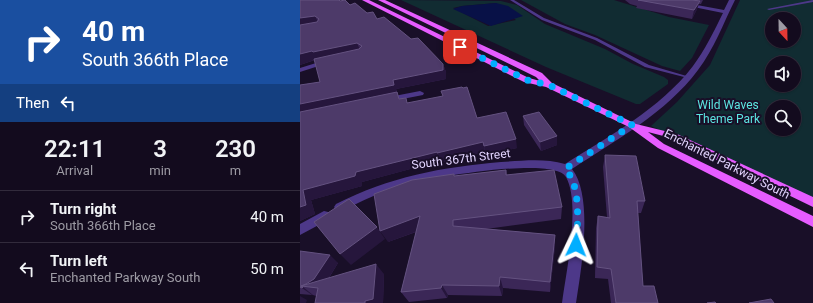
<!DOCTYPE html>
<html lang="en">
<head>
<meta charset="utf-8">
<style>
	body { margin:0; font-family:Roboto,sans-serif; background:#1c1427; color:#f1f3f6; height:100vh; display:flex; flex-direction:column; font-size:15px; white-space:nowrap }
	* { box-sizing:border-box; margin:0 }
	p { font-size:13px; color:#9d9ba4 }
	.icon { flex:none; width:22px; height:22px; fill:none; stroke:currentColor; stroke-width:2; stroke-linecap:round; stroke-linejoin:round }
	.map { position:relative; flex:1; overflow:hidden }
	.sheet { display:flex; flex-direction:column; background:#130b1e; width:300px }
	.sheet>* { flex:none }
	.banner { background:#1a4fa0; color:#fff; overflow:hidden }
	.needle { width:26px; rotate:158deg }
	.fabs { position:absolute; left:465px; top:12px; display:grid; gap:8px }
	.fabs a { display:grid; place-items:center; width:36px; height:36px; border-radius:50%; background:#130b1e; box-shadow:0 1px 3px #0004,0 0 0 1px #322b3c; font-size:20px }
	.pin { position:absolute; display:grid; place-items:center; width:34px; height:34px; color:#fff; margin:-17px; border-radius:8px; box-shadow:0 2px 6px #0006 }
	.me { position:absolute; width:44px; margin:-22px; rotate:2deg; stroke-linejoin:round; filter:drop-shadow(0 0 3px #0008) }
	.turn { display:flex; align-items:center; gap:14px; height:84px; padding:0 16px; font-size:18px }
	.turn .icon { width:52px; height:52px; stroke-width:2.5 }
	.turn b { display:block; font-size:28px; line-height:34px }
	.then { display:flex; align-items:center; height:38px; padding:0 16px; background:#0003; gap:8px; font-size:15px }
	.eta { display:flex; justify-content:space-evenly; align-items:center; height:68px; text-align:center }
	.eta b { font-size:24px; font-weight:600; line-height:28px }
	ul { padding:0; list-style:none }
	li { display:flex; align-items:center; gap:12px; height:52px; padding:0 16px; border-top:1px solid #322b3c }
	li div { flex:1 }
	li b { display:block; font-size:15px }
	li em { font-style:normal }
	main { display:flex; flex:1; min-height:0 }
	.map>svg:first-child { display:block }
	.green { fill:#112c32; fill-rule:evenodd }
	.water { fill:#081147 }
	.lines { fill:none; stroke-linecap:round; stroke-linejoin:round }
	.lane { fill:#4d3889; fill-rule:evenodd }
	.street { fill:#4d3889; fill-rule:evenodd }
	.primary { fill:#e65cff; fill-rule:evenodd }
	.wall { fill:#3b2757 }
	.shaded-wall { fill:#26163c }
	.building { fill:#4d3a69; stroke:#645280 }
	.route { stroke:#01aeff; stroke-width:7; stroke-dasharray:0 12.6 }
	.labels { text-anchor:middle; stroke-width:4; stroke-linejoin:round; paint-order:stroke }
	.park-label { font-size:12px; fill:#5ce5e1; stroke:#190f28 }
	.street-label { font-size:12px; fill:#e3d5ff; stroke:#190f28 }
</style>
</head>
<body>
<main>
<section class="sheet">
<div class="banner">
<div class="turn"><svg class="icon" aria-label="right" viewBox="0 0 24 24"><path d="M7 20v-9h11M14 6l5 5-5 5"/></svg><div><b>40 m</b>South 366th Place</div></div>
<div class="then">Then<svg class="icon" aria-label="left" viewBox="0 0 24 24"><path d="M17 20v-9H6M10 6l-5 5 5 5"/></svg></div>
</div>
<div class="eta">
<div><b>22:11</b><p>Arrival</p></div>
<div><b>3</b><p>min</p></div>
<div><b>230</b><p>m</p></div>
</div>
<ul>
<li><svg class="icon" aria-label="right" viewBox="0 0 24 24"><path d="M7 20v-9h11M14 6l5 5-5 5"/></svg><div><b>Turn right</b><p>South 366th Place</p></div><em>40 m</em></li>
<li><svg class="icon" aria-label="left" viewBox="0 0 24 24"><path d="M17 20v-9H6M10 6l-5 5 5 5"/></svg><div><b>Turn left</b><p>Enchanted Parkway South</p></div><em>50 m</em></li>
</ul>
</section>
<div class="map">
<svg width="513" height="303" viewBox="0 0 513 303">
	<rect width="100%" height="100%" fill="#190f28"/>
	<path class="green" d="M101,0L201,1L217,5L245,24L305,49L333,64L364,77L368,80V84L340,104H336L246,67ZM196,3L216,20L188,26L153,8L162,6Z
		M221,0H314L369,17L409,25L392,58L380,71L362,66L295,35L265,24Z
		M440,0H513V200L351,126L377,102L410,65ZM472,19H494V41H472ZM472,63H494V85H472ZM472,107H494V129H472Z"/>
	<path class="water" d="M196,3L208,6L223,16L191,26L153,9L162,6Z"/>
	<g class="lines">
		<path class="lane" d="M210,0H214L244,18L297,38L349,65L390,77L388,78L345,67L295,40L242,20Z
			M513,0V2L469,10L467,9Z"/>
		<path class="street" d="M359,0H370L424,10L429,0H435C423,24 414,49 398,70C366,113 316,140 272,169C294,197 281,270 276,303H262C266,272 281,204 266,177C254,155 123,179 100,186C80,192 62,201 44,210L40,212L36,210L34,207L36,204C89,177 142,167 201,162C222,161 244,158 265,164C309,136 360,109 393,66C405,50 414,31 423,13Z
			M29,59L33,61L31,62L0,72V68Z
			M120,91L124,93L123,95L87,102L83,100L84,98Z
			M24,211L28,212L30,216L28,220L0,235V224Z"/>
		<path class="primary" d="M62,0H69L229,78L240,81L236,77L78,0H85L242,73L252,83L336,124L377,134L513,197V207L371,138L348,132L364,144L513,216V227L358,148L329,127L246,87L224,82Z"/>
	</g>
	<path class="wall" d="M0,0L50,5L67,13L111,39L143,64L146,72V79L96,89L98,94H97L100,99L108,103L177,118L217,148L186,155L185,152L140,163V161L62,182V186L11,200L15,214L0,221V85L20,82L15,60L0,65Z
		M325,0H403L401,4H399L397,9L392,19L336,8L337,6L330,4Z
		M223,116L257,145L241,151L224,125Z
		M305,155L345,201L341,213H338L343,286L358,303H311L308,279L295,278L296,228L298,216L307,217L303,167Z
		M206,170L207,175L262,207L261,219L186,229L255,235V246L250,292L203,288L202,296L148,295L147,298L109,302L101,292L116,232L88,242L155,176Z
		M0,251L38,263L29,278L84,274L83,303H15L16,296L13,295H12L0,294Z"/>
	<path class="shaded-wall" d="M400,1L397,9L392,19L394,10Z
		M15,16L19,24L0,27V18Z
		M57,43L61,52L17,59L0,65V54L12,51Z
		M143,64L146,72V79L96,89L98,94H97L100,101L0,114V104L93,80Z
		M257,136V145L241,151L240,142Z
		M216,139L217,148L186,155L184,146Z
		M183,142L185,152L140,163V161L62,182V186L11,200L15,214L0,221V207L3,190L56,172L137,152Z
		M120,216L126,228L88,242L80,231Z
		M77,227L85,239L51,265L40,254Z
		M255,235V246L250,292V282Z
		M30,255L38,263L23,287L18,288L4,286Z
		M76,264L84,274L83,303H65Z
		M200,277L203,288L202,296L199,286Z
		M142,285L148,295L147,298L141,288Z
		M3,287L13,295H12L2,288Z
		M0,296L7,300L6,303H0Z"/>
	<path class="building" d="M0,0H39L40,1L45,0L50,5L55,3L67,13L73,12L77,19L84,17L111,39L118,38L143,64V70L93,80L94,85L0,104V85L20,82L14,59L59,49L62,46L57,43L13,52L12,51L0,54V25L17,22L19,19L15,16L0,18Z
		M338,0H392L400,1L394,10Z
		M162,87L163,88L167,87L177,118L206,112L216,139L184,146L183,142L137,153V152L56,172L55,176L3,190L6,205L0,207V112L97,92L99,99L106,98L107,103L143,96L141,91Z
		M239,112L257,136L240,142L223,116Z
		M305,155L336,156L345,201H337L343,286H354L358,303H316L311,269L297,267L298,216L310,218Z
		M206,170V175L254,170L262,207L153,220V226L255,235L250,282L200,277L199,286L142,285L141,288L101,292L120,216L80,231L74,194L112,180L154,174V176Z
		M49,199L77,227L40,254L14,222Z
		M0,251L30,255L14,279L6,284L1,286L3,287L2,288L0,287Z
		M76,264L73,299L65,301V303H15L18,288L1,286Z
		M471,299L474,303H449Z
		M415,302L416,303H407Z"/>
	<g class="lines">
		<path class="route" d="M160,47L227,80L249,85L332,125L265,169C281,183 278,225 276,245"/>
	</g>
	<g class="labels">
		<g class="park-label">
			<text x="428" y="109">Wild Waves<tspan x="428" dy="14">Theme Park</tspan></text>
		</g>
		<g class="street-label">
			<text transform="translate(161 159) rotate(-7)" y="4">South 367th Street</text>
			<text transform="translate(427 164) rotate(27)" y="4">Enchanted Parkway South</text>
		</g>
	</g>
</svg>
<div class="fabs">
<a><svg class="needle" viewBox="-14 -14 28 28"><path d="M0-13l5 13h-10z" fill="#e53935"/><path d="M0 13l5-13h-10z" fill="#9d9ba4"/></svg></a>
<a><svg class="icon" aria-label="sound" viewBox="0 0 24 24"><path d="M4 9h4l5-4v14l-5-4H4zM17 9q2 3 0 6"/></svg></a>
<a><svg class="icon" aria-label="search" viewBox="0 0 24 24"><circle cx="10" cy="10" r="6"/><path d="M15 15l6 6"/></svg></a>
</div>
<div class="pin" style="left:160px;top:47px;background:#d93025"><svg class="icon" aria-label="arrive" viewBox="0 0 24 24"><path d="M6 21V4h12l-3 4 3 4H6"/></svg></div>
<svg class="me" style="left:276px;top:245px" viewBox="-20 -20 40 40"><path d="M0-17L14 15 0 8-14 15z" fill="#01aeff" stroke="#fff" stroke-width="4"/></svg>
</div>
</main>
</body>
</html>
